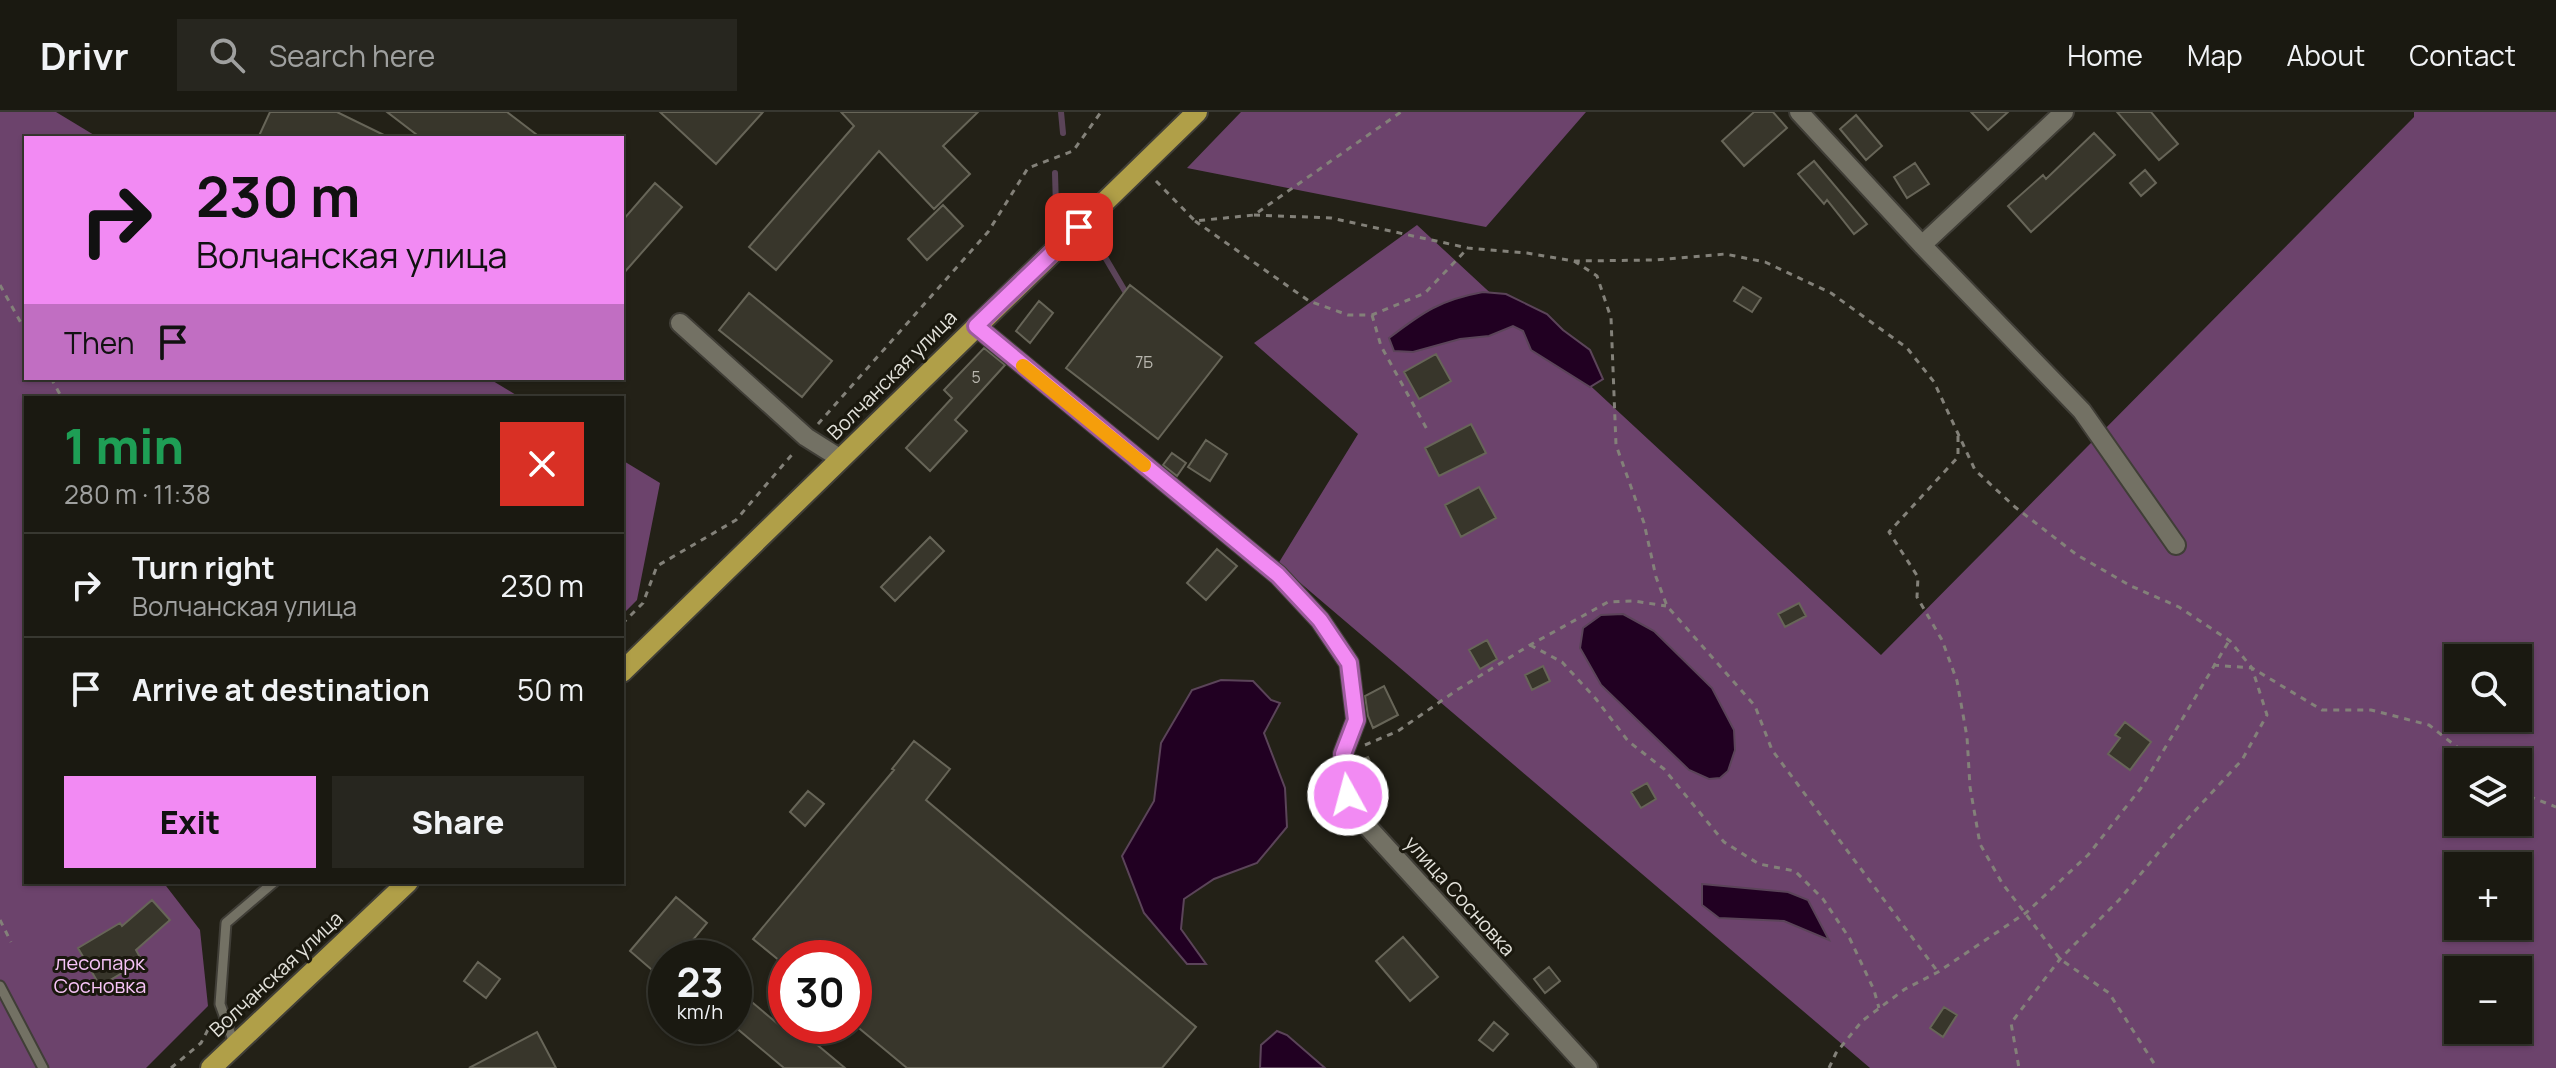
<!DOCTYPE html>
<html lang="en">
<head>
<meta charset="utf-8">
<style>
	body { margin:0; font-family:Manrope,sans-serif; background:#27261f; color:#f1f3f6; height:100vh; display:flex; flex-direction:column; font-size:30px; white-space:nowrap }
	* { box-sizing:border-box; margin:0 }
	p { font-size:26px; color:#9fa09f }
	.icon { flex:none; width:44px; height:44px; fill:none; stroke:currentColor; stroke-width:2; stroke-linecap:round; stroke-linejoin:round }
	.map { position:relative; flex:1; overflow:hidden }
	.drawer { position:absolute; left:24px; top:284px; width:600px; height:488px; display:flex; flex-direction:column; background:#1a1911; border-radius:0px; box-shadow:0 2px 6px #0004,0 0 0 2px #383831 }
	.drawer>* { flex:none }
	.top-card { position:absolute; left:24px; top:24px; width:600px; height:244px; border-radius:0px; box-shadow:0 2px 6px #0004,0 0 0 2px #383831; background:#f28af3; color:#111; overflow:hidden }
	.controls { position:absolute; left:2444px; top:532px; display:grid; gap:16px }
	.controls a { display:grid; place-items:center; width:88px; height:88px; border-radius:0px; background:#1a1911; box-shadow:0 2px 6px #0004,0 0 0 2px #383831; font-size:40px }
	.speed { position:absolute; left:648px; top:828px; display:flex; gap:16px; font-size:40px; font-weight:700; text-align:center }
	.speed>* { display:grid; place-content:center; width:104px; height:104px; border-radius:50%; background:#1a1911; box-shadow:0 2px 6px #0004,0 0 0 2px #383831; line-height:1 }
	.speed small { font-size:20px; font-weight:400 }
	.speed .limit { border:12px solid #d22; background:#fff; color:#111 }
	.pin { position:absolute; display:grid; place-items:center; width:68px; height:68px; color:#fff; margin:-34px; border-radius:16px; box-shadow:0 4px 12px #0006 }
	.me { position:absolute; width:88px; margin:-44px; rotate:353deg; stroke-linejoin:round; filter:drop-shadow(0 0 6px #0008) }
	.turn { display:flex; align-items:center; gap:28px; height:168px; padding:0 40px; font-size:36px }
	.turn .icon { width:104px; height:104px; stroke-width:2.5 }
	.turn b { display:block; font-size:56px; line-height:68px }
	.then { display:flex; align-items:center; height:76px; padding:0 40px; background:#0003; gap:16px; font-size:30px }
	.round { display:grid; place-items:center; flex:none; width:84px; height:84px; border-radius:0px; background:#27261f }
	.summary { display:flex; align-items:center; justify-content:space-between; height:136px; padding:0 40px }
	h1 { font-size:48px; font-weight:800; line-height:60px; color:#1e9e55 }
	.button { display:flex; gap:16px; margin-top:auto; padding:16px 40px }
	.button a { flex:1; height:92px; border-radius:0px; background:#f28af3; color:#111; font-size:32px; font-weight:800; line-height:92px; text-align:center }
	.button a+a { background:#27261f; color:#f1f3f6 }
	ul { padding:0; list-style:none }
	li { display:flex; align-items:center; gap:24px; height:104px; padding:0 40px; border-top:2px solid #383831 }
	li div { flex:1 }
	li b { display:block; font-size:30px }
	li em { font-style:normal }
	header { display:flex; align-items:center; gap:48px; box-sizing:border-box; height:112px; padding:0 40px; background:#1a1911; border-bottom:2px solid #383831 }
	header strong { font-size:38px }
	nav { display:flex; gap:44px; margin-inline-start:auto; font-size:28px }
	.search { width:560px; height:72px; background:#27261f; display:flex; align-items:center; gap:20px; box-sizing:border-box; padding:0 28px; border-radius:0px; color:#9fa09f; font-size:30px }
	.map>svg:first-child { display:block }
	.forest { fill:#6c436c; fill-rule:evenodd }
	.water { fill:#210022; stroke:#5b4459; stroke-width:2 }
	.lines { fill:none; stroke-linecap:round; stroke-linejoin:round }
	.stream { stroke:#5b4459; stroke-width:6 }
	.building { fill:#38362b; stroke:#676558; stroke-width:2 }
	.service-casing { stroke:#403e37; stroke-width:13 }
	.minor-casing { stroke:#403e37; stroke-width:22 }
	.primary-casing { stroke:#403e37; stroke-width:24 }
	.path { stroke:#838179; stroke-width:3; stroke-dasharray:6 6; stroke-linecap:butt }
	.service { stroke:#737164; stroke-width:9 }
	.minor { stroke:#737164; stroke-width:18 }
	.primary { stroke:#b09f48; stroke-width:20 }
	.route-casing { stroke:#9d5a9e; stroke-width:20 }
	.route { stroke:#f28af3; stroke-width:14 }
	.slow { stroke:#f59e0b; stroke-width:14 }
	.labels { text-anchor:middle; stroke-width:6; stroke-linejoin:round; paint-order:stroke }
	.number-label { font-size:16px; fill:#b8b6ae }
	.street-label { font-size:20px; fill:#e2e1da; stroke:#1a180e }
	.park-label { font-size:20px; fill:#f8c4f8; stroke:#1a180e }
</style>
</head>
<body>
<header>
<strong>Drivr</strong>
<div class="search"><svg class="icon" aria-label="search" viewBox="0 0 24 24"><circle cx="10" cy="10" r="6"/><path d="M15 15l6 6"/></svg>Search here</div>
<nav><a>Home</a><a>Map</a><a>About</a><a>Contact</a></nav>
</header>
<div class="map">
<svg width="2556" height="956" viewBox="0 0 2556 956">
	<rect width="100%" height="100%" fill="#232117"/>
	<path class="forest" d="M0,0H56L99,26H26V266H488L521,286H26V770H163L200,818L208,894L146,956H0Z
		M1241,0H1586L1486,115L1187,56Z
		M2414,0H2556V956H1870L1278,452L1358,322L1254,231L1417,113L1881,543L2414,5ZM2458,546H2518V606H2458ZM2458,650H2518V710H2458ZM2458,754H2518V814H2458ZM2458,858H2518V918H2458Z
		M622,348L660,371L637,488L622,503Z"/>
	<path class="water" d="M1483,180L1506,182L1547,202L1563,218L1590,238L1603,267L1590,275L1531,238L1523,219L1513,214L1489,224L1460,227L1413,240L1394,239L1389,226C1423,200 1440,188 1483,180Z
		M1623,502L1654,519L1712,576L1734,618L1735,638L1728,659L1720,666L1709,667L1689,658L1601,573L1580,536L1583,516L1601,503Z
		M1221,568L1253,569L1271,588L1280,591L1264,621L1285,676L1287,715L1257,751L1214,767L1184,787L1181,817L1206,852H1187L1144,801L1122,744L1154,689L1161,631L1192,578Z
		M1702,772L1788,780L1808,788L1829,828L1784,809L1719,806L1702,793Z
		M1277,919L1287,923L1325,956H1260L1261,933Z"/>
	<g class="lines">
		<path class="stream" d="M1061,0L1063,21
			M1055,61L1056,95
			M1102,140L1129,186"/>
	</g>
	<path class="building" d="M270,0H337L390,26H258Z
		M387,0H507L541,26H421Z
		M660,0H763L716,52Z
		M841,0H978L943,34L970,62L934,97L879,39L776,158L749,135L854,14Z
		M1754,0H1773L1787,16L1744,54L1722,29Z
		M1971,0H2008L1988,18Z
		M2117,0H2151L2178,32L2159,48Z
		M1856,3L1882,34L1866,48L1840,17Z
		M2094,21L2115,43L2031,120L2008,94L2043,63L2046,67Z
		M1814,49L1867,112L1854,122L1827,88L1824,92L1798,62Z
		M1915,51L1929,72L1907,86L1894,65Z
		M2145,58L2156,71L2141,84L2130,71Z
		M655,71L682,95L622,163V109Z
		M943,93L963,114L927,148L908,127Z
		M1130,173L1222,245L1158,327L1066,256Z
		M1743,175L1761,186L1752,200L1734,189Z
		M749,181L832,249L802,285L719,218Z
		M1039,189L1053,201L1030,231L1016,219Z
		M984,236L1005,253L955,308L967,319L930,359L906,336L952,286L944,278Z
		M1436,242L1451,269L1419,287L1404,260Z
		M1471,312L1486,341L1439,364L1425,336Z
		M1206,328L1227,342L1210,369L1188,355Z
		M1172,341L1186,351L1177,364L1163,353Z
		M1479,375L1496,406L1461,425L1445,393Z
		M930,425L944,439L895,489L881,475Z
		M1217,437L1237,454L1206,488L1187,471Z
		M1799,491L1806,504L1785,515L1778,502Z
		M1487,528L1497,547L1480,557L1469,538Z
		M1543,554L1550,569L1532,578L1525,563Z
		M1384,574L1398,603L1373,616L1368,604L1365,584Z
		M2125,610L2151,630L2130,658L2108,642L2120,626L2115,623Z
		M914,629L950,657L926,688L1196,915L1162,956H907L854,912V846H786V854L753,827L894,658L892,657Z
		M1368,645L1379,668L1360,676L1356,650Z
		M1647,671L1656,687L1641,696L1631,680Z
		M808,679L824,692L805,714L790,700Z
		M676,785L707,811L678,846H666V870L630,839Z
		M152,788L170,808L136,838L142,849L100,874L78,836L120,811L122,814Z
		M1403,825L1438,865L1410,889L1376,849Z
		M478,850L500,867L486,886L464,869Z
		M1549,855L1560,869L1545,881L1534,867Z
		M734,875L791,923L797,916L845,956H784L734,914Z
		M1944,895L1957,903L1943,925L1930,916Z
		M1494,910L1508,922L1493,939L1479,928Z
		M537,920L556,956H469Z"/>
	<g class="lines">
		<g class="service-casing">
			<path id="service" d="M0,874L43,956
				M235,934L220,892L226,811L274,770"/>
		</g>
		<g class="minor-casing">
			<path id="minor" d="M1799,0L1922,133L2082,299L2176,433
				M1922,133L2064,0
				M680,211L806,325L841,347
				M976,214L1278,463L1320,508L1349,551L1356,608L1343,642L1348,683L1366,713L1588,956"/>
		</g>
		<g class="primary-casing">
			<path id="primary" d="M622,560L1197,0
				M211,956L408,770"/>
		</g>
		<path class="path" d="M1156,69L1195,109L1254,103L1401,0
			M1254,103L1331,106L1468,136L1527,141L1574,149L1656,148L1725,142L1765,150L1831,181L1907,236L1934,270L1975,358L2015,395L2077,443L2131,474L2179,495L2230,529L2252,556L2267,603L2242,648L2179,716L2119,788L2060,847L2011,911L2019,956
			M1195,109L1309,189L1348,203H1372L1425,181L1468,136
			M1574,149L1597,164L1611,206L1616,333L1644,411L1656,465L1667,494L1755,594L1772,638L1938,860
			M0,173L26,220
			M1372,203L1381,234L1429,321
			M51,266L62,286
			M818,312L988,120L1028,56L1073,39L1101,0
			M1958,324V345L1889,420L1918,465L1917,485L1942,528L1957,569L1967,625L1970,675L1980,732L2002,771L2060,847L2109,881L2157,956
			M622,512L643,491L657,454L736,408L795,339
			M1530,533L1562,550L1596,587L1628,629L1664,657L1724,730L1759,752L1795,759L1823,787L1850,827L1874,878L1879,896
			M2213,553L2252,556L2322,598H2371L2429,613L2476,650
			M1365,633L1398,619L1457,578L1530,533L1608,490L1634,489L1666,494
			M2518,680L2556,695
			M0,808L11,830
			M171,956L201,931L212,910
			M1829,956L1836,941L1862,909L1905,877L1938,860L2027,800L2088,743L2141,676L2229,529"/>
		<use href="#service" class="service"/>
		<use href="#minor" class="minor"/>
		<use href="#primary" class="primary"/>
	</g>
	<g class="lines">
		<g class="route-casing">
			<path id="route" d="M1079,115L976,214L1278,463L1320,508L1349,551L1356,608L1343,642L1348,683"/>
		</g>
		<use href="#route" class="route"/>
		<path class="slow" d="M1023,254L1144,353"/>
	</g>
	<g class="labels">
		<g class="number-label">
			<text x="1144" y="256">7Б</text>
			<text x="976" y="271">5</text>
		</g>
		<g class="street-label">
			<text transform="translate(892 263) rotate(-45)" y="7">Волчанская улица</text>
			<text transform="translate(1460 784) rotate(48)" y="7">улица Сосновка</text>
			<text transform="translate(276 862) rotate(-43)" y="7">Волчанская улица</text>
		</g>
		<g class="park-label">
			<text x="100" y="858">лесопарк<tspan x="100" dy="23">Сосновка</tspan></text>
		</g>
	</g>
</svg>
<div class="controls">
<a><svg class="icon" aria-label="search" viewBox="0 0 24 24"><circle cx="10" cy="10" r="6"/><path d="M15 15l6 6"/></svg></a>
<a><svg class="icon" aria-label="layers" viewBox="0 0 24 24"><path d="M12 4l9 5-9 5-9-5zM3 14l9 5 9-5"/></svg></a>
<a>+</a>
<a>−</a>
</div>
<div class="speed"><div>23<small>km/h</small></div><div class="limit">30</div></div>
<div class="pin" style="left:1079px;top:115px;background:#d93025"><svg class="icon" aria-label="arrive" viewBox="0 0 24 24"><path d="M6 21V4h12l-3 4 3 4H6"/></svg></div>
<svg class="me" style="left:1348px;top:683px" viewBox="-20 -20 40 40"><circle r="17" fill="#f28af3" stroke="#fff" stroke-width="3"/><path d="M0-11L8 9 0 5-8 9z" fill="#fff"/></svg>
<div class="top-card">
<div class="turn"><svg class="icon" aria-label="right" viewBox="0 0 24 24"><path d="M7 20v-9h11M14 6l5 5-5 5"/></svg><div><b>230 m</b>Волчанская улица</div></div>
<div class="then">Then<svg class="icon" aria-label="arrive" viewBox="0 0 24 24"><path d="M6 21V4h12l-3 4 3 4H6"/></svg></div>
</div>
<section class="drawer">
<div class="summary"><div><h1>1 min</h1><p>280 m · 11:38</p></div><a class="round" style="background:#d93025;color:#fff"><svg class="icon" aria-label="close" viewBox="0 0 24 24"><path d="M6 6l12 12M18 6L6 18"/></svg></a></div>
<ul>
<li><svg class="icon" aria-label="right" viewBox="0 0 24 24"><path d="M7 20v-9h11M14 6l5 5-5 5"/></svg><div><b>Turn right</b><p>Волчанская улица</p></div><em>230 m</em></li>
<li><svg class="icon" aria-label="arrive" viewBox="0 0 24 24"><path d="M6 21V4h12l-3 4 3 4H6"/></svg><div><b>Arrive at destination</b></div><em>50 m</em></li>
</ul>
<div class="button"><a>Exit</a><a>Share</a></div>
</section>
</div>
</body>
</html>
